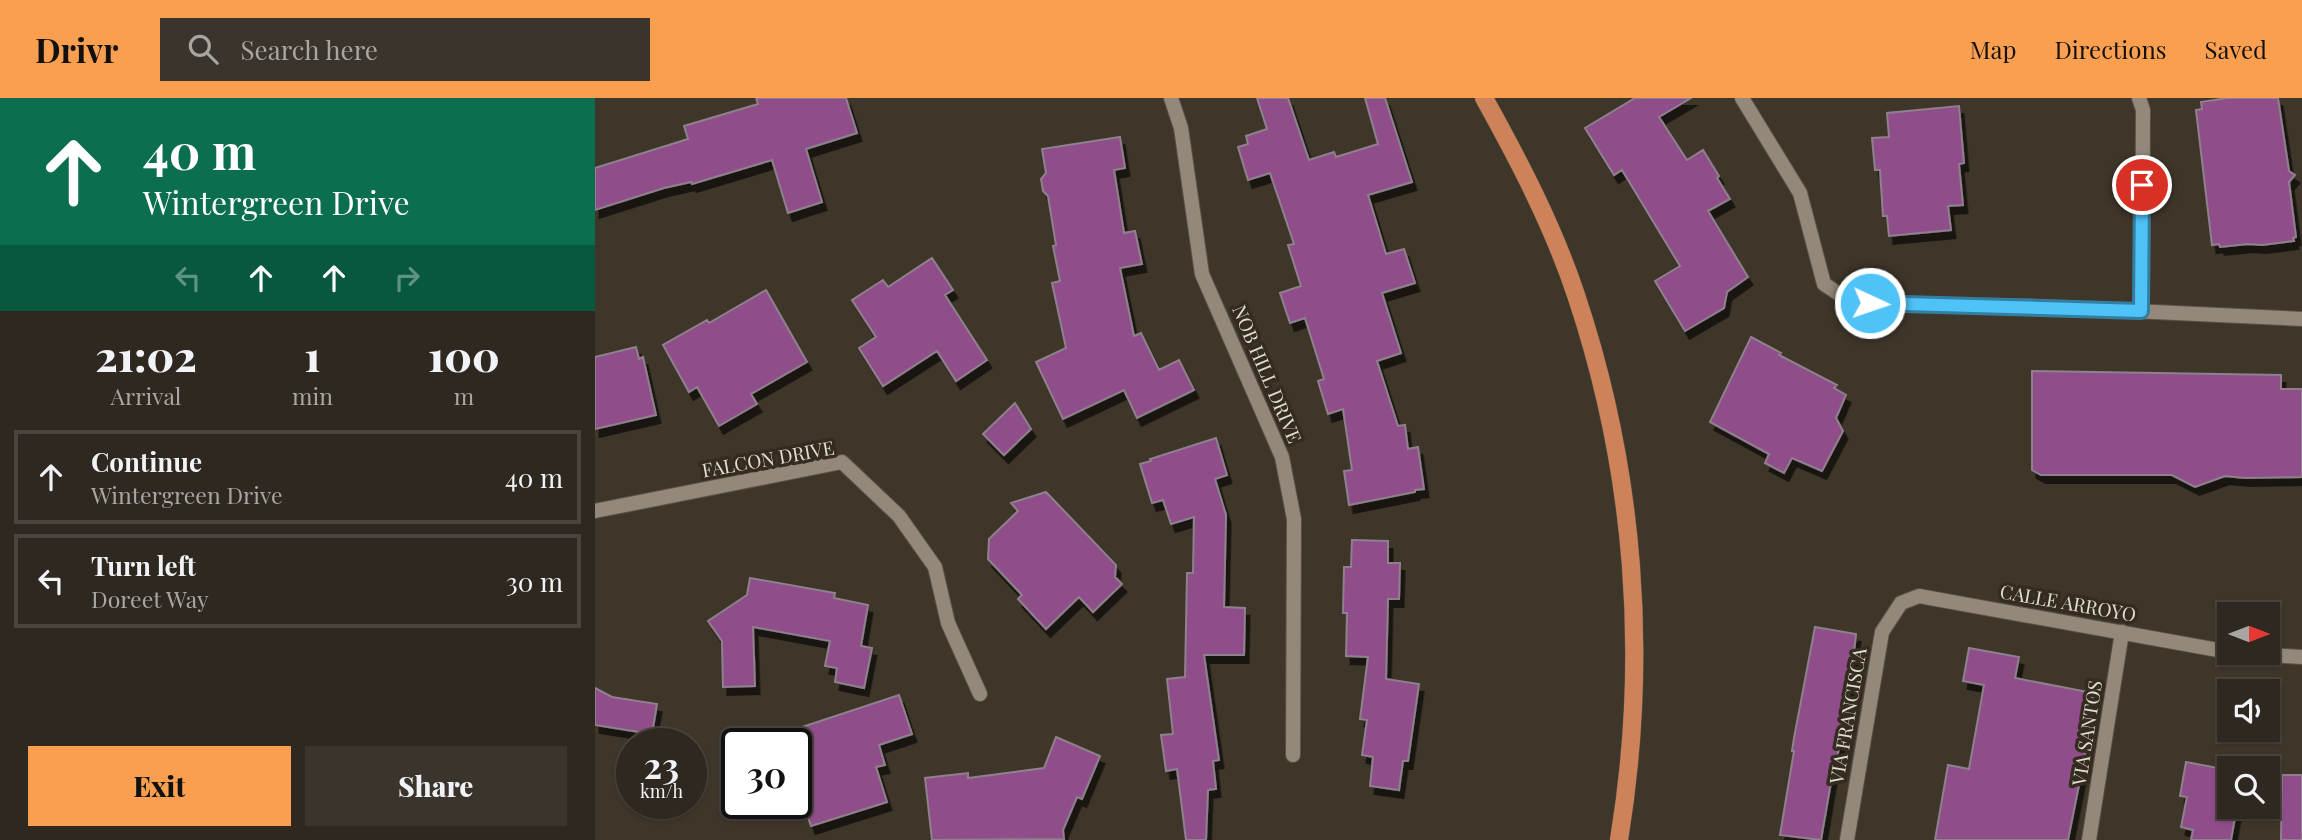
<!DOCTYPE html>
<html lang="en">
<head>
<meta charset="utf-8">
<style>
	body { margin:0; font-family:"Playfair Display",serif; background:#3b342d; color:#f1f3f6; height:100vh; display:flex; flex-direction:column; font-size:26px; white-space:nowrap }
	* { box-sizing:border-box; margin:0 }
	p { font-size:23px; color:#a7a6a5 }
	.icon { flex:none; width:38px; height:38px; fill:none; stroke:currentColor; stroke-width:2; stroke-linecap:round; stroke-linejoin:round }
	.map { position:relative; flex:1; overflow:hidden }
	.drawer { display:flex; flex-direction:column; background:#2f2820; width:595px }
	.drawer>* { flex:none }
	.hud { background:#0b6e4f; color:#fff; overflow:hidden }
	.needle { width:46px; rotate:90deg }
	.buttons { position:absolute; left:1622px; top:504px; display:grid; gap:14px }
	.buttons a { display:grid; place-items:center; width:63px; height:63px; border-radius:0px; background:#2f2820; box-shadow:0 2px 5px #0004,0 0 0 2px #4a443e; font-size:35px }
	.speed { position:absolute; left:21px; top:630px; display:flex; gap:14px; font-size:35px; font-weight:700; text-align:center }
	.speed>* { display:grid; place-content:center; width:91px; height:91px; border-radius:50%; background:#2f2820; box-shadow:0 2px 5px #0004,0 0 0 2px #4a443e; line-height:1 }
	.speed small { font-size:18px; font-weight:400 }
	.speed .limit { border:4px solid #111; border-radius:10px; background:#fff; color:#111 }
	.pin { position:absolute; display:grid; place-items:center; width:60px; height:60px; color:#fff; margin:-30px; border:4px solid #fff; border-radius:50%; box-shadow:0 2px 7px #0007 }
	.me { position:absolute; width:77px; margin:-38px; rotate:93deg; stroke-linejoin:round; filter:drop-shadow(0 0 5px #0008) }
	.turn { display:flex; align-items:center; gap:24px; height:147px; padding:0 28px; font-size:32px }
	.turn .icon { width:91px; height:91px; stroke-width:2.5 }
	.turn b { display:block; font-size:49px; line-height:60px }
	.lanes { display:flex; align-items:center; height:66px; padding:0 28px; background:#0003; justify-content:center; gap:35px; direction:ltr }
	.lanes .off { opacity:.35 }
	.eta { display:flex; justify-content:space-evenly; align-items:center; height:119px; text-align:center }
	.eta b { font-size:42px; font-weight:800; line-height:49px }
	.button { display:flex; gap:14px; margin-top:auto; padding:14px 28px }
	.button a { flex:1; height:80px; border-radius:0px; background:#fa9f4f; color:#111; font-size:28px; font-weight:800; line-height:80px; text-align:center }
	.button a+a { background:#3b342d; color:#f1f3f6 }
	ul { padding:0; list-style:none }
	li { display:flex; align-items:center; gap:21px; height:94px; margin:0 14px 10px; padding:0 14px; border:4px solid #4a443e; border-radius:0px }
	li div { flex:1 }
	li b { display:block; font-size:26px }
	li em { font-style:normal }
	header { display:flex; align-items:center; gap:42px; box-sizing:border-box; height:98px; padding:0 35px; background:#fa9f4f; color:#111 }
	header strong { font-size:33px }
	nav { display:flex; gap:38px; margin-inline-start:auto; font-size:24px }
	.search { width:490px; height:63px; background:#3b342d; display:flex; align-items:center; gap:18px; box-sizing:border-box; padding:0 24px; border-radius:0px; color:#a7a6a5; font-size:26px }
	main { display:flex; flex:1; min-height:0 }
	.map>svg:first-child { display:block }
	.building { fill:#8f4d8a; stroke:#8e808c; stroke-width:2; filter:url(#shadow) }
	.lines { fill:none; stroke-linecap:round; stroke-linejoin:round }
	.street-casing { stroke:#5b5249; stroke-width:16 }
	.primary-casing { stroke:#5b5249; stroke-width:19 }
	.street { stroke:#93887a; stroke-width:14 }
	.primary { stroke:#cd825a; stroke-width:18 }
	.route-casing { stroke:#337fa1; stroke-width:18 }
	.route { stroke:#4fc3f7; stroke-width:12 }
	.labels { text-anchor:middle; stroke-width:7; stroke-linejoin:round; paint-order:stroke }
	.street-label { font-size:19px; fill:#e2dcd5; stroke:#352c20 }
</style>
</head>
<body>
<header>
<strong>Drivr</strong>
<div class="search"><svg class="icon" aria-label="search" viewBox="0 0 24 24"><circle cx="10" cy="10" r="6"/><path d="M15 15l6 6"/></svg>Search here</div>
<nav><a>Map</a><a>Directions</a><a>Saved</a></nav>
</header>
<main>
<section class="drawer">
<div class="hud">
<div class="turn"><svg class="icon" aria-label="ahead" viewBox="0 0 24 24"><path d="M12 20V5M6 11l6-6 6 6"/></svg><div><b>40 m</b>Wintergreen Drive</div></div>
<div class="lanes"><svg class="icon off" aria-label="left" viewBox="0 0 24 24"><path d="M17 20v-9H6M10 6l-5 5 5 5"/></svg><svg class="icon" aria-label="ahead" viewBox="0 0 24 24"><path d="M12 20V5M6 11l6-6 6 6"/></svg><svg class="icon" aria-label="ahead" viewBox="0 0 24 24"><path d="M12 20V5M6 11l6-6 6 6"/></svg><svg class="icon off" aria-label="right" viewBox="0 0 24 24"><path d="M7 20v-9h11M14 6l5 5-5 5"/></svg></div>
</div>
<div class="eta">
<div><b>21:02</b><p>Arrival</p></div>
<div><b>1</b><p>min</p></div>
<div><b>100</b><p>m</p></div>
</div>
<ul>
<li><svg class="icon" aria-label="ahead" viewBox="0 0 24 24"><path d="M12 20V5M6 11l6-6 6 6"/></svg><div><b>Continue</b><p>Wintergreen Drive</p></div><em>40 m</em></li>
<li><svg class="icon" aria-label="left" viewBox="0 0 24 24"><path d="M17 20v-9H6M10 6l-5 5 5 5"/></svg><div><b>Turn left</b><p>Doreet Way</p></div><em>30 m</em></li>
</ul>
<div class="button"><a>Exit</a><a>Share</a></div>
</section>
<div class="map">
<svg width="1707" height="742" viewBox="0 0 1707 742">
	<defs>
		<filter id="shadow"><feDropShadow dx="4.5" dy="8" stdDeviation="0" flood-color="#0009"/></filter>
	</defs>
	<rect width="100%" height="100%" fill="#3f362a"/>
	<path class="building" d="M161,0H251L262,35L211,51L227,104L193,115L177,62L97,86L96,84L69,90L0,112V70L93,41L89,28L163,6Z
		M662,0H693L714,62L739,54L741,59L783,46L770,0H790L817,84L773,97L791,156L809,151L820,185L787,195L806,255L782,263L803,328L810,327L813,351L823,349L829,391L820,392V394L754,407L749,373L757,372L748,311L733,316L723,283L729,281L710,220L695,225L685,195L706,188L693,147L699,146L675,75L653,82L643,49L653,46L651,38L672,31Z
		M1040,0H1096L1064,19L1092,62L1108,52L1124,78L1122,80L1135,101L1113,113L1153,179L1132,194L1129,210L1090,233L1060,183L1085,168L1027,72L1019,77L990,30Z
		M1632,0H1683L1694,73L1700,77L1694,84L1701,139L1698,140L1699,143L1667,147L1653,146L1625,149L1624,146L1617,147L1601,12L1607,11L1606,4Z
		M1364,8L1369,65L1364,66L1368,107L1353,108L1356,132L1294,138L1292,118H1288L1285,72H1280L1277,40L1294,39L1292,15Z
		M525,39L530,70L519,72L529,135L540,133L547,166L525,170L539,238L546,235L564,272L584,262L599,292L542,320L529,292L468,321L441,264L471,250L457,185L465,183L458,148L461,147L453,98L448,93L446,81L451,75L447,51Z
		M337,160L358,192L350,197L392,262L361,283L342,253L288,288L264,250L281,239L257,202L288,182L293,189Z
		M171,192L212,264L156,296L162,306L124,328L102,289L94,294L68,247L112,222L114,225Z
		M1156,239L1186,255L1184,257L1242,287L1239,290L1251,297L1241,320L1248,333L1227,373L1197,360L1189,375L1170,365L1174,356L1115,324Z
		M41,249L44,261L48,259L61,317L0,331V259Z
		M1437,273L1686,277V291H1707V379L1650,380L1630,378L1600,389L1577,377H1446L1437,372Z
		M420,305L436,331L409,357L388,336Z
		M621,340L632,377L620,381L631,417L629,509L650,510L649,557H609L624,662L618,663L621,691L613,692L611,742H591L582,671L571,673L566,637L578,636L572,581L590,579L592,475H598L599,419L576,426L568,402L557,405L545,366L556,363L555,361Z
		M451,394L521,467L520,479L527,486L498,514L484,499L451,531L423,501L427,497L393,461L394,441L423,413L416,405Z
		M757,442L793,443V465H805L804,501H793L791,581L824,586L813,663H808L804,692L775,688L778,659L767,657L772,622L765,621L773,559L751,558L752,515H748L749,469H756Z
		M155,480L240,495L239,500L273,507L266,548L277,550L269,590L240,584L242,570L230,568L235,543L158,529L160,588L128,589L127,543L113,523L152,497Z
		M1220,529L1261,536L1257,574L1242,661H1240L1226,742L1185,737L1199,653H1197L1199,640Z
		M1374,550L1424,559L1420,580L1498,595L1495,632L1473,742H1340L1353,667L1374,671L1389,587L1368,583Z
		M0,590L17,599L62,606L57,636L0,627Z
		M304,597L317,636L284,647L290,667L281,669L292,704L216,728L201,684V631Z
		M461,639L505,658L487,701L482,699L468,732L469,741L337,742L330,680L373,675V680L449,670Z
		M1591,664L1634,672V709H1642L1636,742H1596L1598,732L1586,729L1592,699L1585,698Z
		M1687,677H1707V742H1686Z"/>
	<g class="lines">
		<g class="street-casing">
			<path id="street" d="M576,0L586,30L607,176L687,359L699,421L698,657
				M1147,0L1205,95L1229,186L1256,204L1294,207L1432,208L1707,221
				M1544,0L1548,12L1547,213
				M0,413L247,364L304,418L340,469L353,525L385,596
				M1640,555L1707,559
				M1252,742L1287,534L1306,505L1324,498L1634,554
				M1494,742L1527,534"/>
		</g>
		<g class="primary-casing">
			<path id="primary" d="M889,0C924,63 958,128 981,197C1040,373 1054,559 1024,742"/>
		</g>
		<use href="#street" class="street"/>
		<use href="#primary" class="primary"/>
	</g>
	<g class="lines">
		<g class="route-casing">
			<path id="route" d="M1275,205L1546,213L1547,87"/>
		</g>
		<use href="#route" class="route"/>
	</g>
	<g class="labels">
		<g class="street-label">
			<text transform="translate(672 276) rotate(67)" y="7">NOB HILL DRIVE</text>
			<text transform="translate(173 361) rotate(-10)" y="7">FALCON DRIVE</text>
			<text transform="translate(1473 505) rotate(10)" y="7">CALLE ARROYO</text>
			<text transform="translate(1253 618) rotate(-80)" y="7">VIA FRANCISCA</text>
			<text transform="translate(1492 635) rotate(-81)" y="7">VIA SANTOS</text>
		</g>
	</g>
</svg>
<div class="buttons">
<a><svg class="needle" viewBox="-14 -14 28 28"><path d="M0-13l5 13h-10z" fill="#e53935"/><path d="M0 13l5-13h-10z" fill="#a7a6a5"/></svg></a>
<a><svg class="icon" aria-label="sound" viewBox="0 0 24 24"><path d="M4 9h4l5-4v14l-5-4H4zM17 9q2 3 0 6"/></svg></a>
<a><svg class="icon" aria-label="search" viewBox="0 0 24 24"><circle cx="10" cy="10" r="6"/><path d="M15 15l6 6"/></svg></a>
</div>
<div class="speed"><div>23<small>km/h</small></div><div class="limit">30</div></div>
<div class="pin" style="left:1547px;top:87px;background:#d93025"><svg class="icon" aria-label="arrive" viewBox="0 0 24 24"><path d="M6 21V4h12l-3 4 3 4H6"/></svg></div>
<svg class="me" style="left:1275px;top:205px" viewBox="-20 -20 40 40"><circle r="17" fill="#4fc3f7" stroke="#fff" stroke-width="3"/><path d="M0-11L8 9 0 5-8 9z" fill="#fff"/></svg>
</div>
</main>
</body>
</html>
